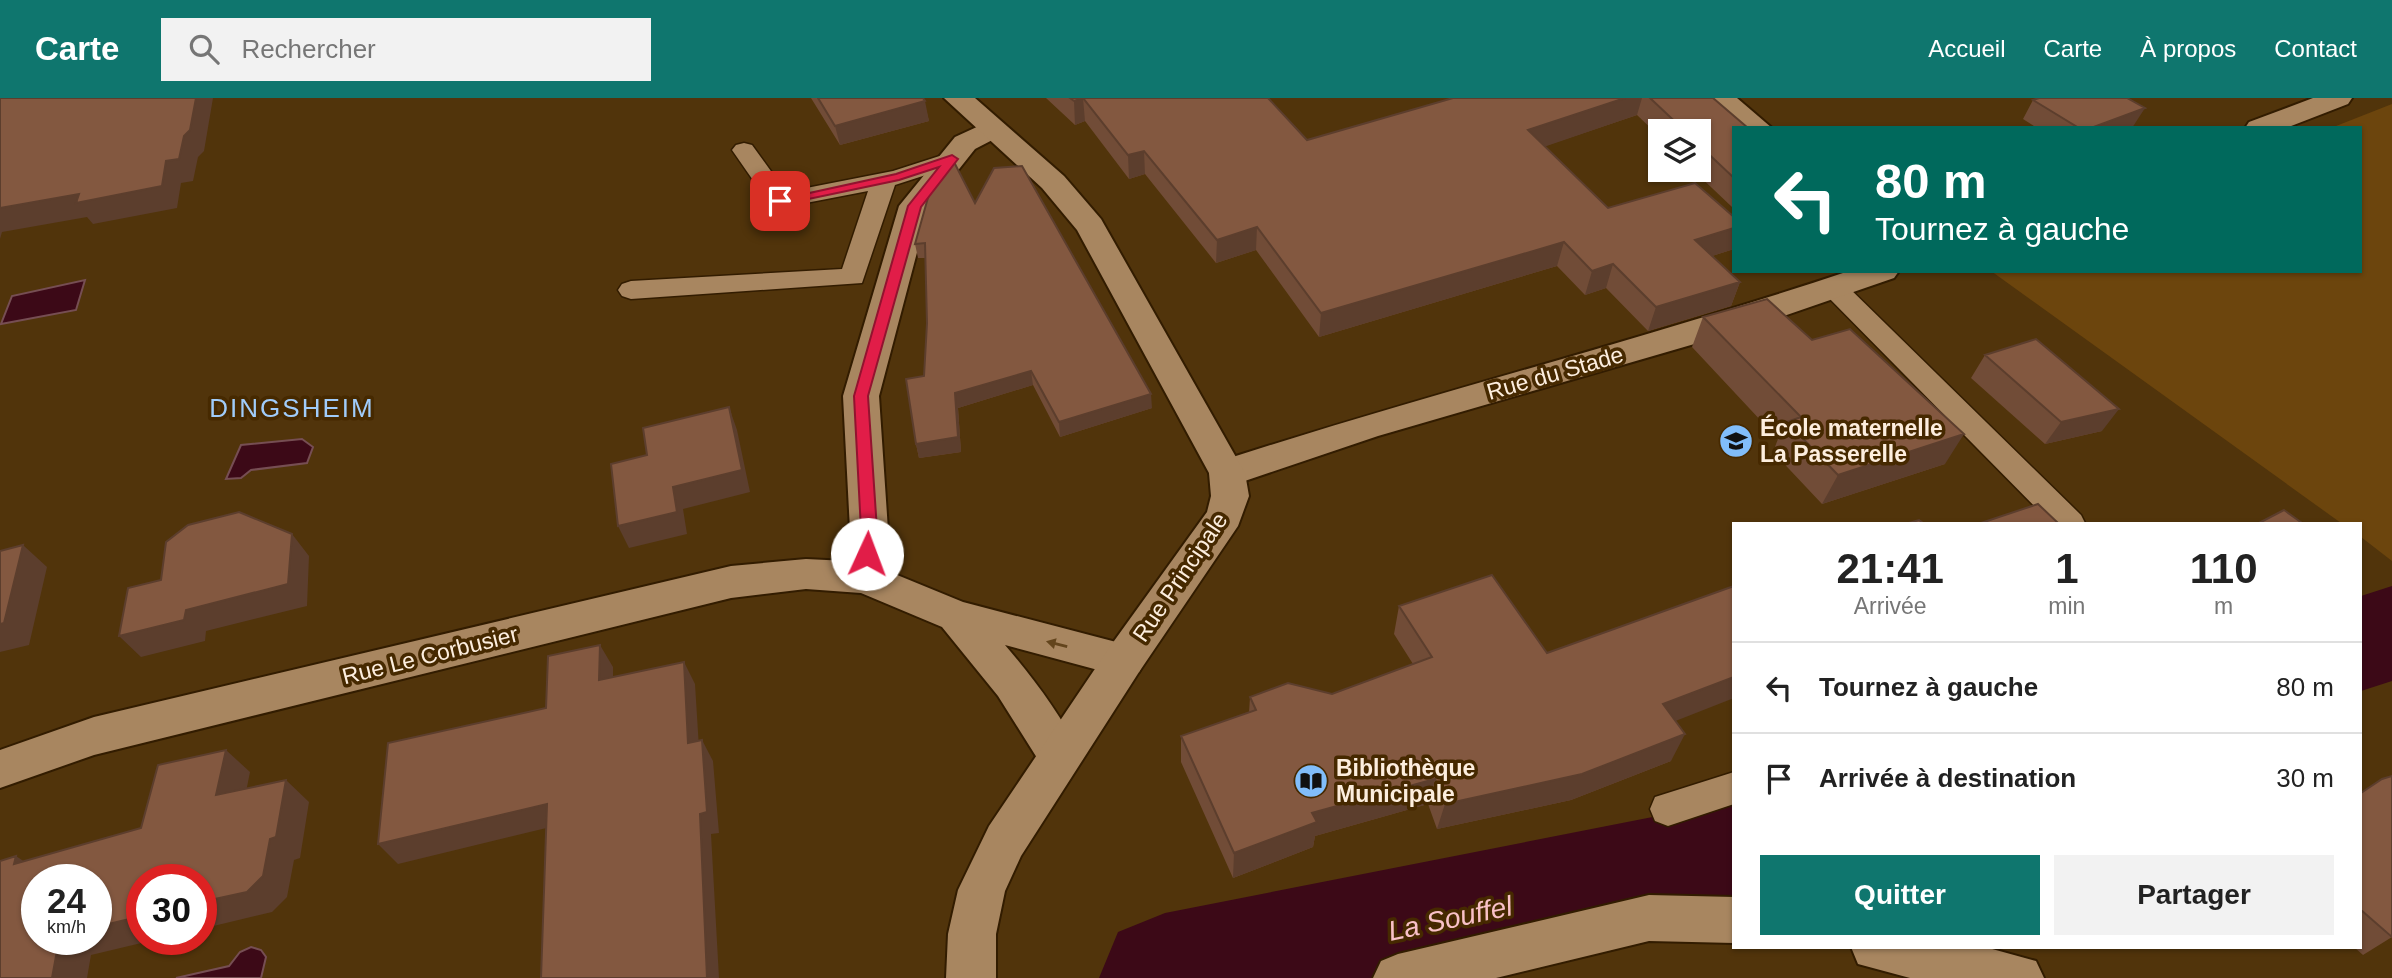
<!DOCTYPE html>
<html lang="fr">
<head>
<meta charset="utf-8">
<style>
	body { margin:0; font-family:Arial,sans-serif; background:#f2f2f2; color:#222; height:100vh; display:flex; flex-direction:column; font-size:26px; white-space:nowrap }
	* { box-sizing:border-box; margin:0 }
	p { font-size:23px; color:#767676 }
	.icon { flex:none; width:38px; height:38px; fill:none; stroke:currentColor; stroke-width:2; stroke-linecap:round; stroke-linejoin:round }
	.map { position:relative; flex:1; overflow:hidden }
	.sheet { position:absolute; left:1732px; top:424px; width:630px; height:427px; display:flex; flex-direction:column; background:#fff; border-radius:0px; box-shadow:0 2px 5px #0004 }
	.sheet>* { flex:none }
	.top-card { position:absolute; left:1732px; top:28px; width:630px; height:147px; border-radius:0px; box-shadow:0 2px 5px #0004; background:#00695c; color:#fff; overflow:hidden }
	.fabs { position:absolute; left:1648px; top:21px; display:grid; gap:14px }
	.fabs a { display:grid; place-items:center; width:63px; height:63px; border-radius:0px; background:#fff; box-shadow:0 2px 5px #0004; font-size:35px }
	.speed { position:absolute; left:21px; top:766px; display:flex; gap:14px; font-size:35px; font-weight:700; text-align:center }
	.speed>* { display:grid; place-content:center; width:91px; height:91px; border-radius:50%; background:#fff; box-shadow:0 2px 5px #0004; line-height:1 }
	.speed small { font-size:18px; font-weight:400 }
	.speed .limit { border:10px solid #d22; background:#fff; color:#111 }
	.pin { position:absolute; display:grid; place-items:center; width:60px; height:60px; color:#fff; margin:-30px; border-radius:14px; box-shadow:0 4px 10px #0006 }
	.me { position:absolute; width:77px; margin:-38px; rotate:2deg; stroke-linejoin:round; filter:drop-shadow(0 0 5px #0008) }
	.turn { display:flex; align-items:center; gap:24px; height:147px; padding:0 28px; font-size:32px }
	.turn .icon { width:91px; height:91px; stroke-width:2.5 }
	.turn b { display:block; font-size:49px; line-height:60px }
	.eta { display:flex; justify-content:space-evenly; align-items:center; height:119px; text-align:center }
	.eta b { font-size:42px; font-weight:700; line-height:49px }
	.primary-button { display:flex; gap:14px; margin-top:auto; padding:14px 28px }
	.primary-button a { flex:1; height:80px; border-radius:0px; background:#0f766e; color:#fff; font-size:28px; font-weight:700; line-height:80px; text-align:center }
	.primary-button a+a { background:#f2f2f2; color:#222 }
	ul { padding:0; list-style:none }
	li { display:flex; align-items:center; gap:21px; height:91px; padding:0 28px; border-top:2px solid #e0e0e0 }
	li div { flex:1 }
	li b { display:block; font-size:26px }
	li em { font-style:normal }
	header { display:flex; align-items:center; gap:42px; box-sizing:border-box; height:98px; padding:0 35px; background:#0f766e; color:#fff }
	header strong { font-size:33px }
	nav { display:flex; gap:38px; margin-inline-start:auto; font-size:24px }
	.search { width:490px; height:63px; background:#f2f2f2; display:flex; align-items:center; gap:18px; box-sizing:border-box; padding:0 24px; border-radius:0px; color:#767676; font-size:26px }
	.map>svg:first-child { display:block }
	.green { fill:#6c450d }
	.water { fill:#3c0917; stroke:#764e53; stroke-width:2 }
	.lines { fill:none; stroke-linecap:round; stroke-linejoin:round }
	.river { fill:#3c0917; fill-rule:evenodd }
	.lane-casing { stroke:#321c00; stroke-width:3 }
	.street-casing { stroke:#321c00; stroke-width:4 }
	.secondary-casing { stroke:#321c00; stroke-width:4 }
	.lane { fill:#a88660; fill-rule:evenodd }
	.street { fill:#a88660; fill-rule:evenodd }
	.secondary { fill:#a88660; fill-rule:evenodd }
	.wall { fill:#714c37 }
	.shaded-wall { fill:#5c3e2d }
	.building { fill:#835840; stroke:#5c3e2d; stroke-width:2 }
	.oneway { fill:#63451d }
	.route { fill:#e11d48; stroke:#92132f; stroke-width:2 }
	.labels { text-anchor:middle; stroke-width:7; stroke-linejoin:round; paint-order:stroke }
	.street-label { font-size:23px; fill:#fdeede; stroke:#462900 }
	.poi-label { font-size:23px; font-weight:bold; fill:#fdeede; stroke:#462900; text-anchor:start }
	.quarter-label { font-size:26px; letter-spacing:2px; fill:#a0ccfa; stroke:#462900 }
	.near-water-label { font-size:28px; font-style:italic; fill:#f9c1c8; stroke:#462900 }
</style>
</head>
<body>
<header>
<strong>Carte</strong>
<div class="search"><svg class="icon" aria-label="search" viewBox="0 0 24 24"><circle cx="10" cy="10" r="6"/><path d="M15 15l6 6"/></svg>Rechercher</div>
<nav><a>Accueil</a><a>Carte</a><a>À propos</a><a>Contact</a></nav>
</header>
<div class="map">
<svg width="2392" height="880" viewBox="0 0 2392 880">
	<rect width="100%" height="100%" fill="#51340b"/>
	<path class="green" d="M2392,6V463L2361,439V425H2341L1991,173H2361V30H2331Z"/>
	<path class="water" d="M85,182L76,212L1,226L12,198Z
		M302,341L313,349L307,365L251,372L241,380L226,381L241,347Z
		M251,849L261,852L266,859L261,880H176L229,868L240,854Z"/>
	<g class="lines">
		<path class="river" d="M2392,488V583L2361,593V498Z
			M1734,703V817L1453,880H1099L1118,834L1165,815Z"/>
		<g class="lane-casing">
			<path id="lane" d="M744,45L752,47L786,94L893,73L952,54L960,56L964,61L960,66L895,87L862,185L631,201L622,198L618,192L622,186L631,183L842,171L868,93L780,110L771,108L732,52L736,47Z
				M1834,181L1843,184L2081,417L2085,425H2051L1825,196L1821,190L1825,184Z
				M1734,674V706L1668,728L1655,723L1650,711L1655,699Z"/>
		</g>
		<g class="street-casing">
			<path id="street" d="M1706,0H1737L1772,30H1740Z
				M2313,0H2352L2348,6L2286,30H2245L2249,24Z
				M992,22L1002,25L1006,31L1002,37L975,51L929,109L879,298L888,432L885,472L963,504L1139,550L1145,562L1139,574L1124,579L1005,547C1034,581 1062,618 1081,658L1074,671L1059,677L1044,671L998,598L942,529L861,495L806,491L731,500L94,657L0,690V652L94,619L731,468L806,461L847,463L850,432L843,298L899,108L955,39Z
				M1849,173H1899L1894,180L1746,231L1378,338L1227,389L1214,385L1209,375L1214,365C1424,297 1639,243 1849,173Z
				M1649,797L1734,799V845L1649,843L1496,880H1373L1381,863L1398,856Z
				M1851,849H1985L2036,863L2044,880H1910L1858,866Z"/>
		</g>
		<g class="secondary-casing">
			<path id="secondary" d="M944,0H975L1064,78L1101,121L1245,375L1249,398L1238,428L1139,574L1021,758L1005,793L996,836V880H946L948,836L958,792L989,728L1109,550L1207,414L1211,398L1209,375L1077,132L1042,90Z"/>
		</g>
		<use href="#lane" class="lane"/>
		<use href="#street" class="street"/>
		<use href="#secondary" class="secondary"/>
	</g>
	<path class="wall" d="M811,0H923L929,23L840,47Z
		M1046,0H1268L1307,42L1453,0H1713L1734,30V108L1732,109L1693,72H1699V33H1661V40L1637,17L1545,48L1608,110L1734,119V151L1712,158L1740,184L1731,208L1648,233L1606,190L1585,197L1557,168L1319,239L1256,152L1216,165L1145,76L1129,81L1085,23L1075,27Z
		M2033,2L2132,30H2037L2023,21Z
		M975,105L1152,310L1060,339L1033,287L958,310L961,354L919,360L916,346L924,278L927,225L926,160H918L915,146Z
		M1703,219L1945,366L1822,406L1773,354L1778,341L1692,249Z
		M1985,257L2102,333L2045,346L1971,280Z
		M1399,508L1547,555L1675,623L1671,663L1571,702L1437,731L1428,706L1315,738L1313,749L1233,780L1181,664V638L1249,615L1250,599L1332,596L1413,566L1394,536Z
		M2361,695L2392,839L2363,857L2354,849H2361Z"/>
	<path class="shaded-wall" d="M196,0H213L204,53L198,59L193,83L181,85L177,110L93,126L87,119L2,134L0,141V110L166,63L184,38Z
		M1083,0L1085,23L1075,27L1074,3Z
		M1625,0H1642L1637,17L1523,56L1528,32Z
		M925,3L929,23L840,47L835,28Z
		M2145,10L2132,30H2091Z
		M1144,53L1145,76L1129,81L1128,57Z
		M1257,129L1256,152L1216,165L1217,142Z
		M1734,130V151L1687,166L1695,142Z
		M1564,144L1557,168L1319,239L1321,215Z
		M1613,166L1606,190L1585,197L1592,173Z
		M1740,184L1731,208L1648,233L1656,209Z
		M1031,273L1033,287L958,310L961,354L919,360L916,346L955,295Z
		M1151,296L1152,310L1060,339L1059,324Z
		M729,309L737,332L750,394L683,411L687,436L629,450L618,428L673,389Z
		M2119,311L2102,333L2045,346L2061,324Z
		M1964,336L1945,366L1822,406L1838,377Z
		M292,436L309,458L307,508L206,533L205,543L141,559L119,538L186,512Z
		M23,447L47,469L29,547L0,554V526Z
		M600,547L613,569V604L599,582Z
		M684,564L695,586L700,666L688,645Z
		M1734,579V600L1650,633L1663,606Z
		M1685,636L1671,663L1571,702L1437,731L1445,706Z
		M702,642L713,663L719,735L711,736L719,880H707L700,716Z
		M226,652L250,674L241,719L216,697Z
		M1435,681L1428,706L1315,738L1313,749L1233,780L1234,755L1312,715Z
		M286,682L309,704L300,760L294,762L287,799L272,814L201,831V804L270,741Z
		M547,706L563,726L398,766L378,746Z
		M16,758L47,779L14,766Z
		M142,818V842H154L91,857L87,880H52L59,842H96V829Z"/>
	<path class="building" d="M0,0H196L190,32L184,38L179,61L166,63L162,88L76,105L79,96L0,110Z
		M818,0H923L925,3L835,28Z
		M1070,0H1083L1074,3Z
		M1083,0H1268L1307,42L1453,0H1625L1528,32L1608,110L1695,85L1734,119V130L1695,142L1740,184L1656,209L1613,166L1592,173L1564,144L1321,215L1257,129L1217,142L1144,53L1128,57Z
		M1650,0H1713L1748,30H1734V80L1699,47V33H1685Z
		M2039,0H2127L2145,10L2091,30H2079L2033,2Z
		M954,64L975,105L994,70L1022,68L1151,296L1059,324L1031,273L955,295L958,339L916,346L906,281L924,278L927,225L925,145L915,146L929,96Z
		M1767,201L1812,242L1850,231L1964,336L1838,377L1787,324L1801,319L1703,219Z
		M2036,241L2119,311L2061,324L1985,257Z
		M729,309L742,372L673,389L677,414L618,428L611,366L647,357L643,330Z
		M2038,406L2058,425H1981Z
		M2284,412L2302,425H2259Z
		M239,414L292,436L288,486L186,512L184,522L119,538L128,490L161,482L166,444L188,427Z
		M1919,422L1923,425H1909Z
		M23,447L4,525L0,526V453Z
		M1492,477L1547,555L1734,488V579L1663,606L1685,636L1582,676L1445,706L1435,681L1312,715L1317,724L1234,755L1181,638L1256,612L1250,599L1288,585L1332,596L1432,559L1399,508Z
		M600,547L599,582L684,564L688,645L702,642L707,714L700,716L707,880H541L547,706L378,746L388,645L546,610L548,558Z
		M226,652L216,697L286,682L276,739L270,741L263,778L247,794L201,804V782H142V818L96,829V782H37V842H59L52,880H0V763L16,758L14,766L141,730L158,667Z
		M2392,678V839L2361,812V695L2382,681Z"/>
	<defs><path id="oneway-solid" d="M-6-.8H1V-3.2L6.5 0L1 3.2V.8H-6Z" transform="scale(1.75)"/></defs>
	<use class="oneway" href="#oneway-solid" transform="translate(1057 546) rotate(-166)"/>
	<path class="route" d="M952,57L958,61L921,109L868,298L877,432L875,456L867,462L859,456L861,432L854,298L908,108L939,69L899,82L780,107L773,103L896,76Z"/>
	<defs>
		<g id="school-disc" transform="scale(1.75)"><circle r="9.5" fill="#81bdfa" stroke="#462900"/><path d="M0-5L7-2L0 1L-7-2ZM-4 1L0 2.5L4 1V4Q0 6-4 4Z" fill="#111"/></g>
		<g id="library-disc" transform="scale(1.75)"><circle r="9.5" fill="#81bdfa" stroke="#462900"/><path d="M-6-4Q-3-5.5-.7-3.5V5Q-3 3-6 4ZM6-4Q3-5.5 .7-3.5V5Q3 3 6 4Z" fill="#111"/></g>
	</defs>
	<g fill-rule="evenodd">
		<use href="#school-disc" x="1736" y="343"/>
		<use href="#library-disc" x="1311" y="683"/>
	</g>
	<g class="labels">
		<g class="street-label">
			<text transform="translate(1555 275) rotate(-16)" y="8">Rue du Stade</text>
			<text transform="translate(1180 479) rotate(-56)" y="8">Rue Principale</text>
			<text transform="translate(430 557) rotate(-14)" y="8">Rue Le Corbusier</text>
		</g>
		<g class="poi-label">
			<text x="1760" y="338">École maternelle<tspan x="1760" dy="26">La Passerelle</tspan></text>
			<text x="1336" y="678">Bibliothèque<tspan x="1336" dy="26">Municipale</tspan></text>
		</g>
		<g class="quarter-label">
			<text x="292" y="319">DINGSHEIM</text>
		</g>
		<g class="near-water-label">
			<text transform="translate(1450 820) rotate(-12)" y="10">La Souffel</text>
		</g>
	</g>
</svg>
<div class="fabs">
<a><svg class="icon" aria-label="layers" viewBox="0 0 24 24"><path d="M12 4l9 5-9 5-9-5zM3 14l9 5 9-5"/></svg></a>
</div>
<div class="speed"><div>24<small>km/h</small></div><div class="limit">30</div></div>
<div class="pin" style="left:780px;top:103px;background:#d93025"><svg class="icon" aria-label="arrive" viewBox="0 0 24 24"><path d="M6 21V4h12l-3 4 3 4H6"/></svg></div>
<svg class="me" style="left:867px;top:456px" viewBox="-20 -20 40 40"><circle r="19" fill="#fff"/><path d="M0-13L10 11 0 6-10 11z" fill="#e11d48"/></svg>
<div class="top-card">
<div class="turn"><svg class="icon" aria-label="left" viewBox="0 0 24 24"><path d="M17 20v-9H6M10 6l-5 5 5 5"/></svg><div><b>80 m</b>Tournez à gauche</div></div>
</div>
<section class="sheet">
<div class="eta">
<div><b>21:41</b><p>Arrivée</p></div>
<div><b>1</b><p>min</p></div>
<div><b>110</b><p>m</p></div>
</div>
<ul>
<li><svg class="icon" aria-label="left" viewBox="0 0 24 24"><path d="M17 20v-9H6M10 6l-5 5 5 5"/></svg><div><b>Tournez à gauche</b></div><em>80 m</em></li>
<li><svg class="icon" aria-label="arrive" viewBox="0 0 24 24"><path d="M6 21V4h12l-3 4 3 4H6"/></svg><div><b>Arrivée à destination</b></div><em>30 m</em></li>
</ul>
<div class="primary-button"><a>Quitter</a><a>Partager</a></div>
</section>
</div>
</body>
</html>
